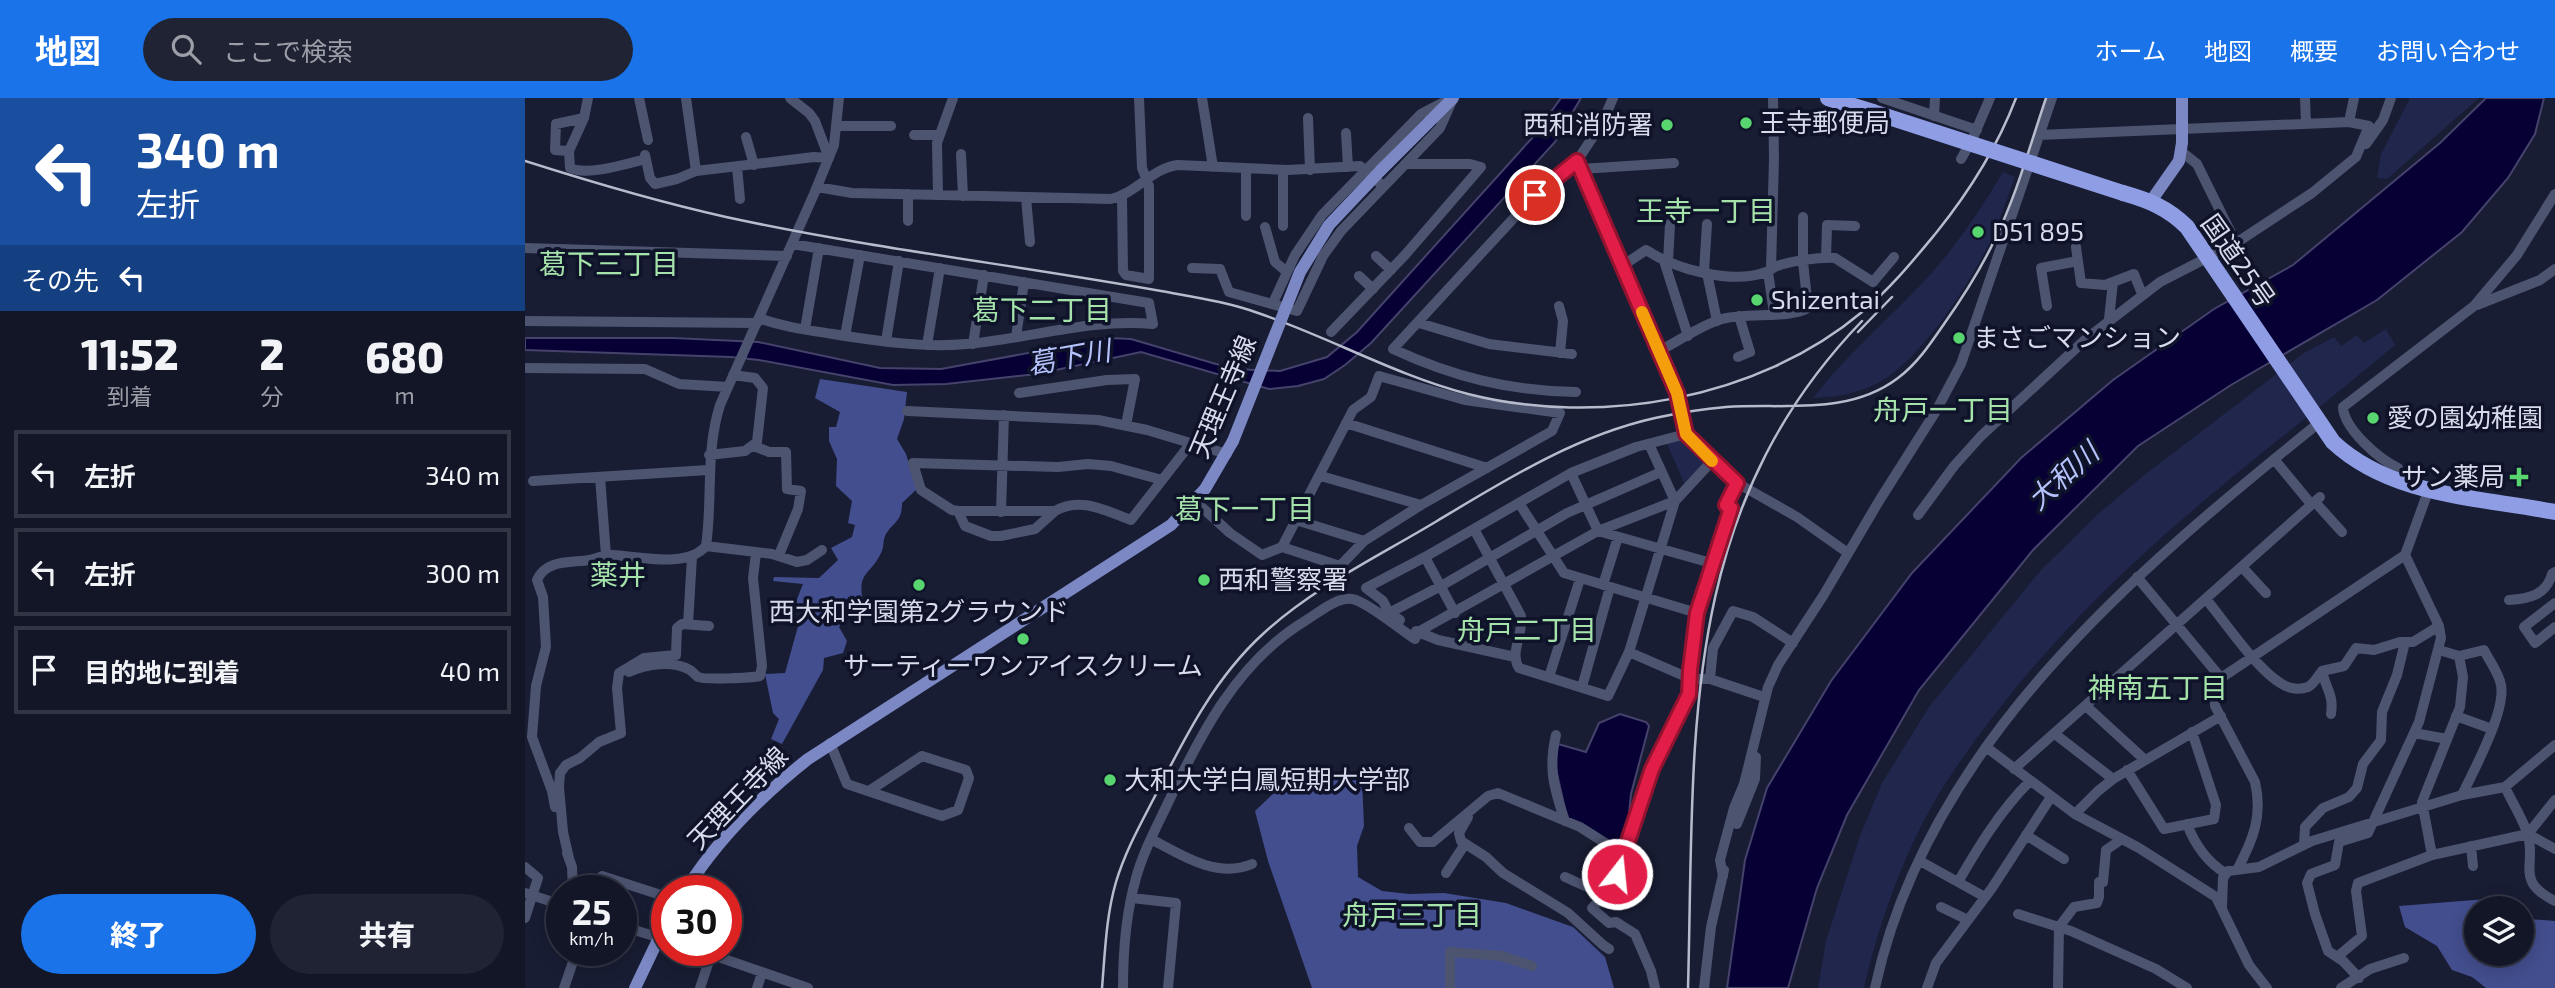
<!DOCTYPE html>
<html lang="ja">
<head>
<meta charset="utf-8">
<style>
	body { margin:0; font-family:"Exo 2","Noto Sans JP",sans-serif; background:#1f2333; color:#f1f3f6; height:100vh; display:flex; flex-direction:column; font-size:26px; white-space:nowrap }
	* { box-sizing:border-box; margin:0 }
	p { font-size:23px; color:#9c9fa7 }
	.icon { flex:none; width:38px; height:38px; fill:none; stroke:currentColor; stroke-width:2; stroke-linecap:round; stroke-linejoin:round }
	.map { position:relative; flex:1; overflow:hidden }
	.drawer { display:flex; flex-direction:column; background:#121627; width:525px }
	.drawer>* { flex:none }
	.banner { background:#1a4fa0; color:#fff; overflow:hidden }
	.tools { position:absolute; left:1939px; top:798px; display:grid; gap:14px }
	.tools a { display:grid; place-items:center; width:70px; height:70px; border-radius:50%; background:#121627; box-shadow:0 4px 18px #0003,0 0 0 2px #313544; font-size:35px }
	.speed { position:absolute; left:21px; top:777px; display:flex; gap:14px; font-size:35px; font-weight:700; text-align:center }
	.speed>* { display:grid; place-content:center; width:91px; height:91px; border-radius:50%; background:#121627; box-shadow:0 4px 18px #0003,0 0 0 2px #313544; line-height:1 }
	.speed small { font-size:18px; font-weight:400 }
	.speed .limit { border:10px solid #d22; background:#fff; color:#111 }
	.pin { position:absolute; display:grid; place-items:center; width:60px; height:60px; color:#fff; margin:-30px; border:4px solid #fff; border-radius:50%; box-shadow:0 2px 7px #0007 }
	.me { position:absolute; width:77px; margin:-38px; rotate:16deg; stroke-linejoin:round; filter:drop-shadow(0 0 5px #0008) }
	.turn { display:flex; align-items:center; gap:24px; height:147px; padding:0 21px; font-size:32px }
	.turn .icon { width:91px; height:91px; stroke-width:2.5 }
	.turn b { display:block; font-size:49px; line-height:60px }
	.then { display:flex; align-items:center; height:66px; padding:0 21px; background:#0003; gap:14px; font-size:26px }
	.eta { display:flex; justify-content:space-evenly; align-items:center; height:119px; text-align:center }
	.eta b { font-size:42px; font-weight:800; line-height:49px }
	.cta { display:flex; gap:14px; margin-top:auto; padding:14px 21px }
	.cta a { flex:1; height:80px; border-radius:42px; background:#1a73e8; color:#fff; font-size:28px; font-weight:800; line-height:80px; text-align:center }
	.cta a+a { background:#1f2333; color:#f1f3f6 }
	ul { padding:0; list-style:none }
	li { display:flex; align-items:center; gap:21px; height:88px; margin:0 14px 10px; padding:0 7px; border:4px solid #313544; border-radius:0px }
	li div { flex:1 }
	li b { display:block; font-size:26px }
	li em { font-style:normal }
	header { display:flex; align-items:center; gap:42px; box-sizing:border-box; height:98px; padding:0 35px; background:#1a73e8; color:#fff }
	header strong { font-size:33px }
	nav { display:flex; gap:38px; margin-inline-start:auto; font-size:24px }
	.search { width:490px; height:63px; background:#1f2333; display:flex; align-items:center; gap:18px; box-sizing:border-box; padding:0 24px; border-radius:38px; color:#9c9fa7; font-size:26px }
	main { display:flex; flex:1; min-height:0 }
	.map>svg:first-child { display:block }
	.green { fill:#20264c }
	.forest { fill:#434e8e }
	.water { fill:#060034; stroke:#45426b; stroke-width:2 }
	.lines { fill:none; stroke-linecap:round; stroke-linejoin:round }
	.minor { stroke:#4d5470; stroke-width:10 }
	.major { stroke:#7b88c3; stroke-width:12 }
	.highway { stroke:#8e9de4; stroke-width:16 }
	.rail { stroke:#b7bccd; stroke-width:2.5 }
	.major-bridge { stroke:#7b88c3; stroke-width:12 }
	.highway-bridge { stroke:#8e9de4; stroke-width:16 }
	.route-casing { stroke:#92132f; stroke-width:18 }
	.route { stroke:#e11d48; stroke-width:12 }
	.slow { stroke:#f59e0b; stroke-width:12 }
	.poi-dot { fill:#58d56f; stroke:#0f132a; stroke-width:2.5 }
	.labels { text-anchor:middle; stroke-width:7; stroke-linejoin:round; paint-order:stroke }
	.poi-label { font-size:26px; fill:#d7dbeb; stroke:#0f132a; text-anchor:start }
	.street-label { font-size:26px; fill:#d7dbeb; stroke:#0f132a }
	.neighbourhood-label { font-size:28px; fill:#a5e3ab; stroke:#0f132a }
	.water-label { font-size:28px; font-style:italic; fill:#b5c2fb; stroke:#0f132a }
</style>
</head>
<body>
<header>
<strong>地図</strong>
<div class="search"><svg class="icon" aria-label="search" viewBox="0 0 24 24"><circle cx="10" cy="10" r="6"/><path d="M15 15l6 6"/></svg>ここで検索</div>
<nav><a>ホーム</a><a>地図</a><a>概要</a><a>お問い合わせ</a></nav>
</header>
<main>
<section class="drawer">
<div class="banner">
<div class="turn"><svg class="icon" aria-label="left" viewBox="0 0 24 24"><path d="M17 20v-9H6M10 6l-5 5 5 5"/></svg><div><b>340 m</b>左折</div></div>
<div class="then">その先<svg class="icon" aria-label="left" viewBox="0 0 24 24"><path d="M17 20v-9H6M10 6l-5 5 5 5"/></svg></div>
</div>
<div class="eta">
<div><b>11:52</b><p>到着</p></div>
<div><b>2</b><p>分</p></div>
<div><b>680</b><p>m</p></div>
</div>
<ul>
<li><svg class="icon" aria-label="left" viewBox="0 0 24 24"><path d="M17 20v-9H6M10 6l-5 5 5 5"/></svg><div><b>左折</b></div><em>340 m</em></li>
<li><svg class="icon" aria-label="left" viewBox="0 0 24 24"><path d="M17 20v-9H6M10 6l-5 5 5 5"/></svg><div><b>左折</b></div><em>300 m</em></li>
<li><svg class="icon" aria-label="arrive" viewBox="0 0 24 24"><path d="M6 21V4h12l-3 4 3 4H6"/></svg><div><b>目的地に到着</b></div><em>40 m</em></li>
</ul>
<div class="cta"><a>終了</a><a>共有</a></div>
</section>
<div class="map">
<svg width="2030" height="890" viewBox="0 0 2030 890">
	<rect width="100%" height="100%" fill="#181d34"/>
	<path class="green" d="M1885,0H1954L1862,81L1852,80L1856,56Z
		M1478,74L1490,79C1483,97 1477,117 1469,135C1449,180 1395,265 1351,286C1330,296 1311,299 1288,300C1322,256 1365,220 1403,179C1432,147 1456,111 1478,74Z
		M1861,231L1870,247C1793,312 1712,372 1637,439C1557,510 1483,591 1424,680C1385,737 1354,823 1339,890H1293L1301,843L1335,738L1357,685L1404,609L1516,472L1572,417L1618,378L1779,255L1809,239L1816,248L1832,237L1839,245Z
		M1158,340L1179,361V367L1160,387L1142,346Z"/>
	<path class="forest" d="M295,281L382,294L379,321L372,341L381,356L392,391L377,405C377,425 368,423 360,438C358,443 359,450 356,455C345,478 332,473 338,504L328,506L314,529L322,543L318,555L299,560L298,572L257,646L246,641L254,621L248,615L240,576L260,575L277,514L268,511L278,486L248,483L249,479L294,480L313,462L306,450L327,439L330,427L323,425L327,403L311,388L312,361L304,343V329H311L315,314L290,300Z
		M791,679L837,682L839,728L832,748L833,779L857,793L884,796L919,795L981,805L1048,829L1080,859L1089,890H787L743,763L730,713L756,688Z
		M1974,800L1988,810H1951V856H1997V816L2004,821L2030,823V890H1961L1947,879L1927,872L1912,848L1880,829L1874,808Z"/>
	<path class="water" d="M1036,0H1056L1030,44L846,245L820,267L799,281L773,288L744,291L616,254L512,276L421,286L368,287L234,262L206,259L0,252V240H149L233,244L355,270L416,271L585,240L606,241L708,271L755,273L802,259L832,234L1007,40Z
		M1961,0H2019L2010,36L1983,80L1937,134L1852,202L1706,287L1613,348L1508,452L1394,592L1322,717L1292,790L1263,890H1202L1220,762L1242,690L1306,583L1387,475L1496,360L1588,282L1689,211L1768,167L1915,45Z
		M1095,616L1121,624L1124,628L1106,696L1103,725L1097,750L1042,720L1029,662L1033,646L1061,654L1074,625Z"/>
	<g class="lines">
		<path class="minor" d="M63,0L59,20L44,53L45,70C63,78 101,66 121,61
			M114,0L123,42
			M161,0L171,73
			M677,0L688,69
			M1357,0L1452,32
			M1780,0L1781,26
			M1409,18L1410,0
			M783,20L785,72
			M311,28H366
			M821,35L823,69
			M389,37H414
			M1514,37L1824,24L1829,0
			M221,39L229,67
			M1841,46L1858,22L1866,0
			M44,53L30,52L31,26L59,20
			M1657,54L1672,66L1711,145
			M436,56L438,98
			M120,57L125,80L130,86L152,81L171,73L289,59L304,60L290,23L284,15L265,0
			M1436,61L1447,42L1465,0
			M1052,63L1152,295L1161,336L1187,363L1212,385L1272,419L1323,455
			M212,69L215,101
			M721,71V118
			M1056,71L1149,65
			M292,89L327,95L586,101C612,95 627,70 653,67L763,72L835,68L858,88
			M413,97L412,45L428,0
			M597,99L598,173L601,177L624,181V88L617,70L614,0
			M501,100L505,144
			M383,123V96
			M758,128V72
			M740,129L750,164L762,174
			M1551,149L1556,185L1580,187L1609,176L1617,196
			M0,150L262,158
			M851,158L866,172
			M1301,160L1302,127L1330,128
			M1139,163L1163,238
			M1143,164L1145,126
			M1097,168L1121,152C1150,171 1207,187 1241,174C1243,174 1249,169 1250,169C1263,163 1296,159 1310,160L1348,184L1369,159
			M667,170L695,171L704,194L772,213L798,158L816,133L915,30L927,3
			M1246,171L1249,60L1248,0
			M1179,174L1182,126
			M1243,174L1249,215
			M1182,175L1192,223
			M834,178L848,191
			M748,205L770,157L797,117L896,16L921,3
			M1952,207L2015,182L2030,171
			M1034,208L1038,223L1035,255
			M1522,208L1516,170L1553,163
			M234,220C258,229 283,232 308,236C352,243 397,250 441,246C504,241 565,220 628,226L624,205L267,146
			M1584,221L1588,184
			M0,223L232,225
			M894,225L964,246L1047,256
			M280,231L294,150
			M806,234L880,157L956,69L945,66H881
			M320,238L335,157
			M491,239L499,184
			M361,243L374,163
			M448,246L459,177
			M402,247L415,170
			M1134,253C1154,243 1176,227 1197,221C1221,214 1265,221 1283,210L1278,164V119
			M1213,259L1225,254L1214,218
			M0,270L120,271L154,286L203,289
			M1051,294C985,293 928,279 868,251L1010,97L1052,63L1077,25L1088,0
			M494,295L582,282L610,281L601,327
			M382,313L573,322L622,332L702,356
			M821,325L962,370
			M229,348L244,354H261L262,391L276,393L273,411L254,457
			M184,357L220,353L232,344L238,290L230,280L208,277
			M1749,361L1786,406
			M1046,375L1073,433L1186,465
			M796,378L896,407
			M75,379L81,457
			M637,382L586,368L563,366L533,369L388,365L396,392L427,412L433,413H530C555,398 581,413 606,422L666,345
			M8,383L183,372
			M1878,385L1873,370C1854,361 1819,331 1818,309L1949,208L1992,157L2030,96
			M670,403L705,435L737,457L757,449L815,468L839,443L896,407L1027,333L1035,315L940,302L854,278L846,299L828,312L757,449
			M1790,404L1817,434
			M994,405L1039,475L1172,515
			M433,413L440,428L466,438H476L510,431L530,413
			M476,414L479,317
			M1393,417L1429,368L1456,338L1561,241L1635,184L1711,145L1787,95L1831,59L1844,28L1824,24
			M771,422L839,443
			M949,431L996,518C999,535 984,555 994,570L1083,598L1104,554L1150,403L1187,363
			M181,448L247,456L272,464L282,462L297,452
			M900,459L930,515
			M1717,469L1741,495
			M1612,479L1696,580
			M12,482C21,461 46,465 65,462C72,460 79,457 87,457C114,458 161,471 181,448C188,400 180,355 195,307L289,96L309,47L314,0
			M12,482L18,499L21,549L11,588L7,639L27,693L30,709
			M1078,487L1093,439
			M1681,501C1700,524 1732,572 1757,586C1764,591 1775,592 1783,589C1789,586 1793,578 1797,573L1819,568L1831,550L1849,552L1875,544H1888L1914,528
			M1984,502C2004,501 2021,497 2027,476L2030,474
			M2030,505L1999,529L2010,545L2030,529
			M864,515L916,488L1042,415L1136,374
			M875,522L864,515L858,503L841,490L900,459L1046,375L1111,349L1161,336
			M163,526L167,459
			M891,533L913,542L990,559
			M1914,552L1934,558L1959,552C1965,564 1974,575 1976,587C1981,613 1949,672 1937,697
			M1104,554L1166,581H1185L1239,599
			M1797,573C1801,591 1809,597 1806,616
			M104,574C122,566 147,562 165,572C168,574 170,577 173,579C180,582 226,580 235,578L237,568L228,480L231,455
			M1024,579L1055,481
			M1185,581L1188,550L1208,513L1228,519L1268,545
			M1057,589L1085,489
			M1561,608L1620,662
			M1931,618L1967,631
			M1889,635L1922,641
			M1530,636L1588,681
			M1031,637C1023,670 1029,691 1040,723
			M305,645L322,686L417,718L433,712L444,680L441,672L397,658L344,693
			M1461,649L1550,716L1614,750L1691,799L1724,867L1742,890
			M1489,671L1795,399
			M1602,672L1639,731L1689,721L1691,707L1667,634
			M1980,689C1987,704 1996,718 2002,734C2013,766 1988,782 2030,803
			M1550,716L1573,693L1588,681L1696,618
			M943,719L934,735L936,743L961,759L978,775L1043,815L1078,847L1084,851
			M1212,726L1230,681L1231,659
			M1662,726C1670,747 1681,763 1700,775
			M884,730L895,744H908L963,698L973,695L1055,729L1099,757
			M2003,736L2030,751
			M1501,737L1539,761
			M626,741C656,757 692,781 727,766
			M1779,746L1780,729L1798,710L1824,699L1832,690L1838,666L1856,642L1857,614L1872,577L1880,544
			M1946,748L1948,768
			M42,755L47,769L48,793
			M1907,757L1897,704L1935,609L1938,579L1934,558
			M44,760L38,734L34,689L35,675L41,667L55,660L74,644L96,635L92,590L94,575L119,560L151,557L152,530L157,526L184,528
			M1395,763L1460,799
			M0,769L13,780L0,820
			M1712,772C1728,742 1738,718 1730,684L1690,608V587L1696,580L1880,457
			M921,775L940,746
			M1198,778L1195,762L1209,710L1219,686L1243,589L1253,567L1298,498L1354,403L1411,313L1436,266L1527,0
			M1040,779L1080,797
			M1433,784C1454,748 1475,713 1505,683
			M72,793L77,778L142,799
			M0,795L37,807
			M607,800L651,805L643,890
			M1416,809L1443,822
			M1697,809L1698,780L1703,773L1734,769L1787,743L1937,697L1980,689L2030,647
			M1493,816L1546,833L1631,871L1662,890
			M96,828L142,842
			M173,852L283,890
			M1812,859L1837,838L1831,793L1833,785L1907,757L2003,736L2030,702
			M1834,880L1818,863L1803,853L1790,816L1782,785L1786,776L1810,767L1814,744L1843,735L1894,624L1916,540L1914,528L1880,457L1904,391
			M39,890L52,852
			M175,890L186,857
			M232,890L237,875
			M598,890C598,853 601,815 611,780C618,754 631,730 642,707C675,637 712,564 780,523C793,515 811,499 827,501C841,503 876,532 890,541L893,534L1073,433L1150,403L1124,346
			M925,890V854L977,858L1007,868
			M1130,890L1126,873L1110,836L1091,824L1084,825L1067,810L1088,787L1124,679L1164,595L1165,572L1172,515L1206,410L1201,407L1212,385
			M1179,890L1186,829L1199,772
			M1350,890C1402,647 1611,472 1795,324
			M1402,890L1411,865L1467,790L1526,699
			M1533,890L1534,829L1549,809L1572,805L1574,799V784H1578L1581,752L1597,741
			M1816,890L1845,871L1879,860"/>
		<path class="major" d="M856,72L928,0
			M1626,103L1654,63L1657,45V0
			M160,793C192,742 236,698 283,661L646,427L680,391L708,343
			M110,890L142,823"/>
		<path class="highway" d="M1303,0L1348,14
			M1598,95C1623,102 1643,110 1662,129L1808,344C1867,399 1954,399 2030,414"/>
		<path class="rail" d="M0,63C66,84 133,104 201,119C344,150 491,167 636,193C668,199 703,204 733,215C804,239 870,277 943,296C1073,329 1232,302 1337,214C1365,191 1387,164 1411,135C1444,94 1472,50 1491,0
			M1333,234L1367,199
			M577,890C580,855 581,818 591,784C600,754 615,727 629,700C659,641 689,580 739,535C789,489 854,458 912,423C982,381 1050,338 1130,320C1153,315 1177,311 1201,309C1259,305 1323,318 1373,280C1392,266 1406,245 1419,226C1438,199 1456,171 1470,141C1492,96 1505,47 1521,0
			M1163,890C1170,642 1151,416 1337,223"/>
		<path class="major-bridge" d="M708,343L775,174L804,127L856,72"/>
		<path class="highway-bridge" d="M1348,14L1598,95"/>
	</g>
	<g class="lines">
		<g class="route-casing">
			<path id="route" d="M1010,97L1052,63L1152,295L1161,336L1212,385L1201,407L1206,410L1172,515L1165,572L1164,596L1127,671L1092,776"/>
		</g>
		<use href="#route" class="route"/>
		<path class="slow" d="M1117,214L1152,295L1161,336L1187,363"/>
	</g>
	<g class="poi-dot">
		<circle cx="1221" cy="25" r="7"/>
		<circle cx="1142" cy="27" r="7"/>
		<circle cx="1453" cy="134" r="7"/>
		<circle cx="1232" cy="202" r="7"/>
		<circle cx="1434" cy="240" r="7"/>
		<circle cx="1848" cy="320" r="7"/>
		<path d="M1990.5 368.5h7v7h7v7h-7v7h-7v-7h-7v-7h7z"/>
		<circle cx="679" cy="482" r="7"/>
		<circle cx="394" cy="487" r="7"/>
		<circle cx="498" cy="541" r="7"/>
		<circle cx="585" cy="682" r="7"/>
	</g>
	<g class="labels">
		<g class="poi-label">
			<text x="1235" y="34">王寺郵便局</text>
			<text x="1128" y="36" text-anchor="end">西和消防署</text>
			<text x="1467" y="143">D51 895</text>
			<text x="1246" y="211">Shizentai</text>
			<text x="1448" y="249">まさごマンション</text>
			<text x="1862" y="329">愛の園幼稚園</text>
			<text x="1980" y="388" text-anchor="end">サン薬局</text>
			<text x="693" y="491">西和警察署</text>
			<text x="394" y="523" text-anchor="middle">西大和学園第2グラウンド</text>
			<text x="498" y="577" text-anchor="middle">サーティーワンアイスクリーム</text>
			<text x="599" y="691">大和大学白鳳短期大学部</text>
		</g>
		<g class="street-label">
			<text transform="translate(1713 163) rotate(55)" y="9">国道25号</text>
			<text transform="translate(698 299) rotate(-67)" y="9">天理王寺線</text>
			<text transform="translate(213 700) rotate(-46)" y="9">天理王寺線</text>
		</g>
		<g class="neighbourhood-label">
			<text x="1181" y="123">王寺一丁目</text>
			<text x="84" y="176">葛下三丁目</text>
			<text x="517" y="222">葛下二丁目</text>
			<text x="1418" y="322">舟戸一丁目</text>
			<text x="720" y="421">葛下一丁目</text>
			<text x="93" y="487">薬井</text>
			<text x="1002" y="542">舟戸二丁目</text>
			<text x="1633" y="600">神南五丁目</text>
			<text x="887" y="827">舟戸三丁目</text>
		</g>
		<g class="water-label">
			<text transform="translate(544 259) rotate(-10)" y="10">葛下川</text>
			<text transform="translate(1538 378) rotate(-42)" y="10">大和川</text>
		</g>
	</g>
</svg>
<div class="tools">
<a><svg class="icon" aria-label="layers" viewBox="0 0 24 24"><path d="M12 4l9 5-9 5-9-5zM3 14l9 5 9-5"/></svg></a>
</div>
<div class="speed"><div>25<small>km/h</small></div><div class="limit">30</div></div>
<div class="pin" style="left:1010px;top:97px;background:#d93025"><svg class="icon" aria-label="arrive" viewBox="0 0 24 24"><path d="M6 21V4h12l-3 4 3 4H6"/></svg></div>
<svg class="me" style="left:1092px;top:776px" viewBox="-20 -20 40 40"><circle r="17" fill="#e11d48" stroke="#fff" stroke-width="3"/><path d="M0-11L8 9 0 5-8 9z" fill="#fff"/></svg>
</div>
</main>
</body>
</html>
